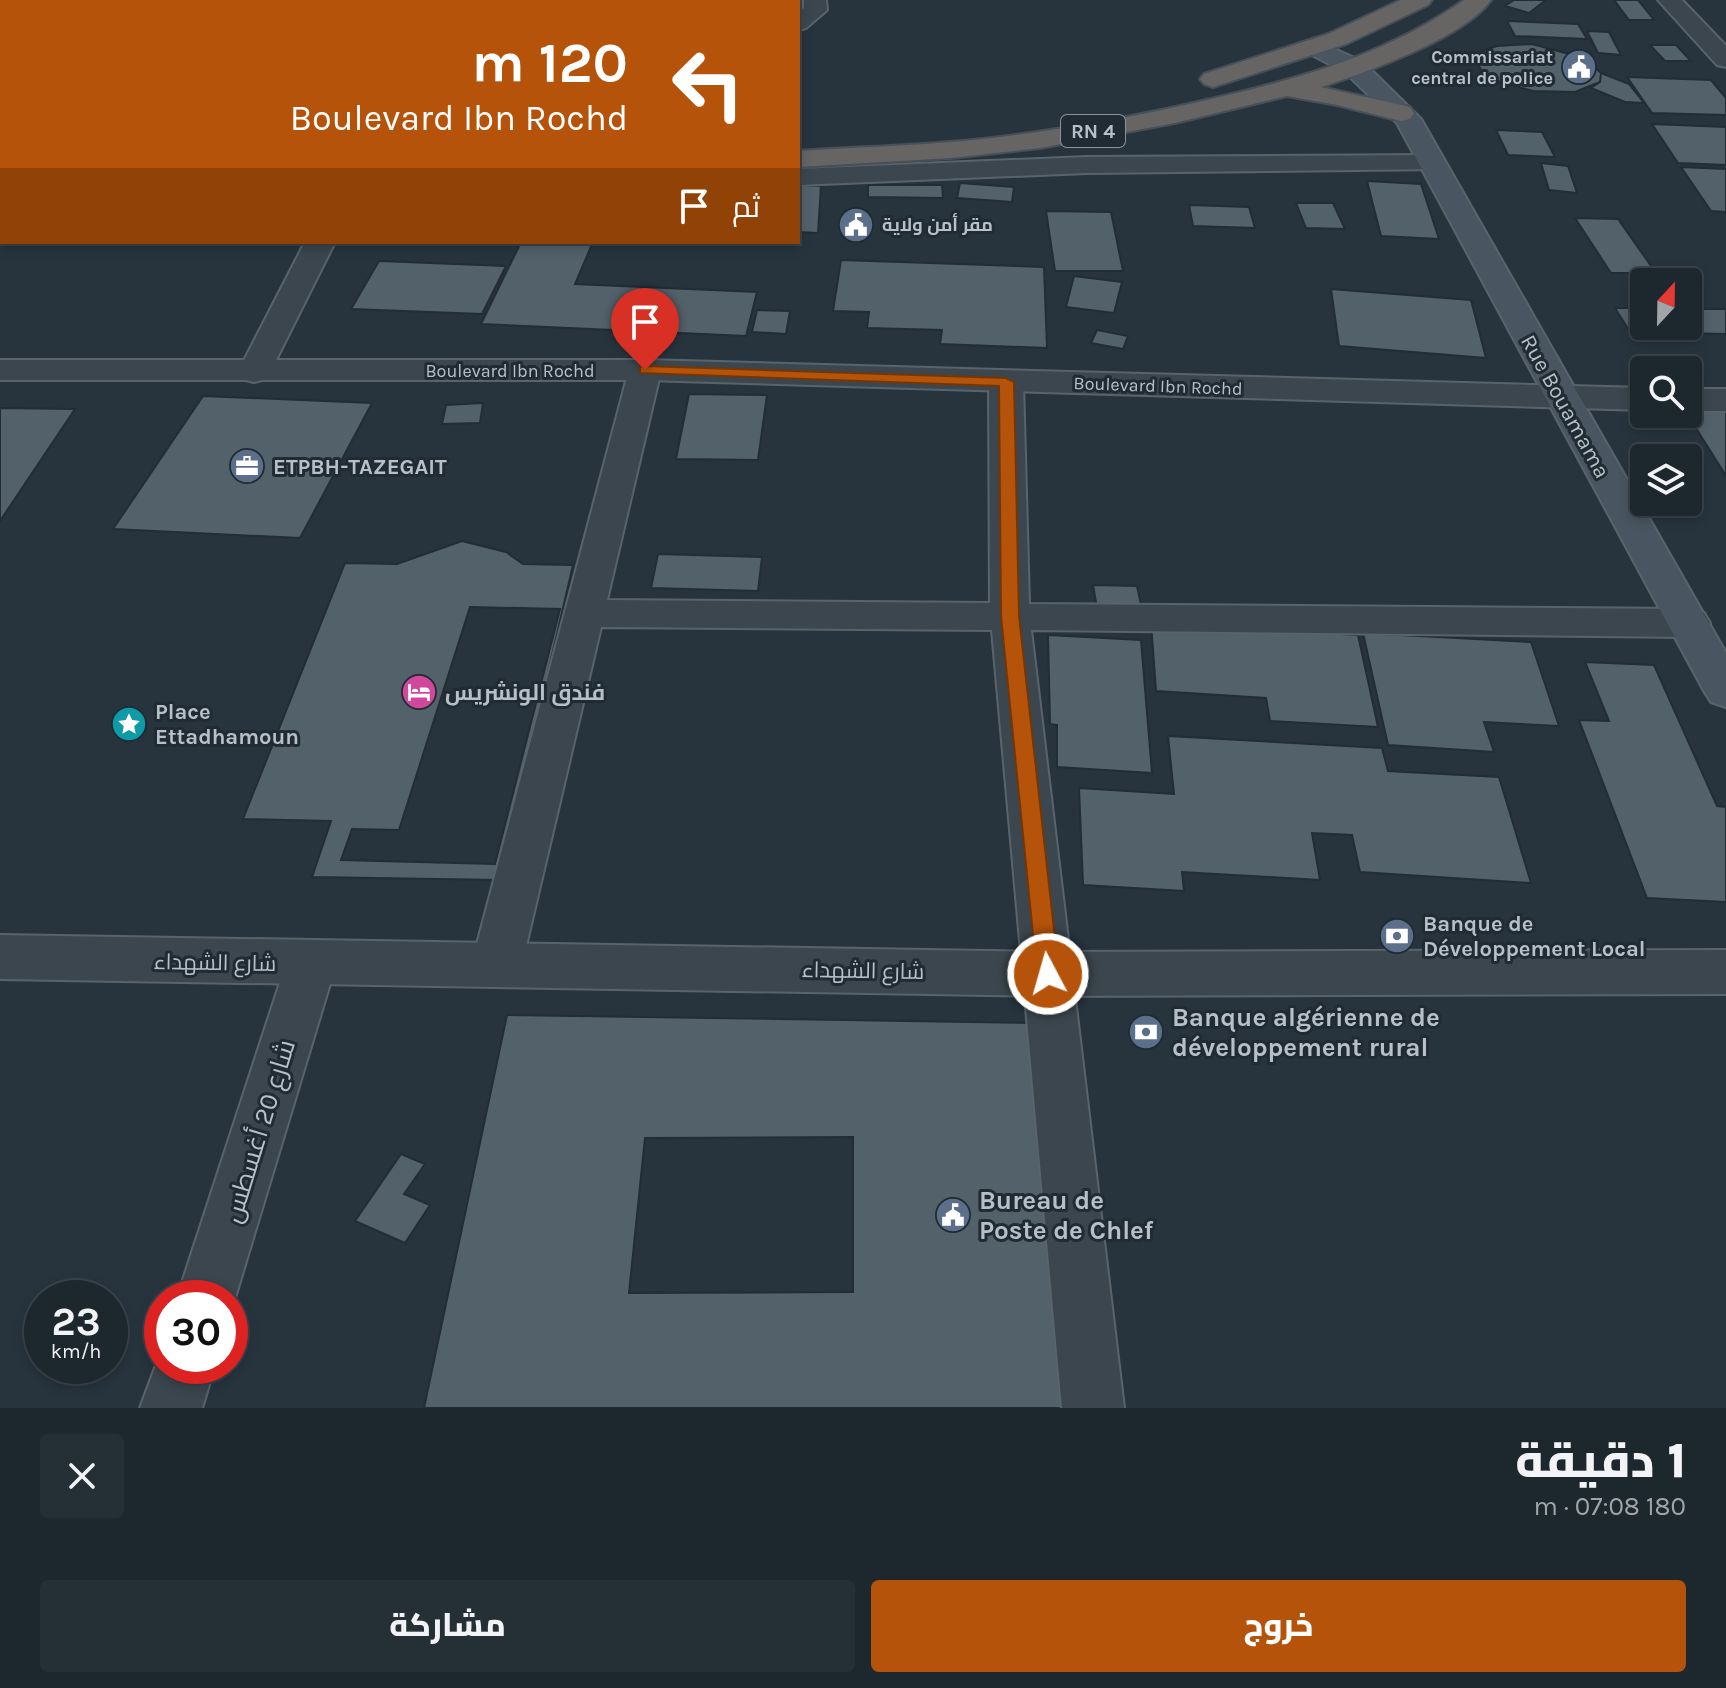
<!DOCTYPE html>
<html lang="ar">
<head>
<meta charset="utf-8">
<style>
	body { margin:0; font-family:Karla,Cairo,sans-serif; background:#252f36; color:#f1f3f6; direction:rtl; height:100vh; display:flex; flex-direction:column; font-size:30px; white-space:nowrap }
	* { box-sizing:border-box; margin:0 }
	p { font-size:26px; color:#a0a5aa }
	.icon { flex:none; width:44px; height:44px; fill:none; stroke:currentColor; stroke-width:2; stroke-linecap:round; stroke-linejoin:round }
	.map { position:relative; height:1408px; overflow:hidden; direction:ltr }
	.panel { display:flex; flex-direction:column; background:#1d272e; flex:1 }
	.panel>* { flex:none }
	.guide { position:absolute; left:0px; top:0px; width:800px; height:244px; box-shadow:0 4px 12px #0003,0 0 0 2px #3b444a; direction:rtl; background:#b45309; color:#fff; overflow:hidden }
	.needle { width:52px; rotate:22deg }
	.buttons { position:absolute; left:1630px; top:268px; display:grid; gap:16px }
	.buttons a { display:grid; place-items:center; width:72px; height:72px; border-radius:8px; background:#1d272e; box-shadow:0 4px 12px #0003,0 0 0 2px #3b444a; font-size:40px }
	.speed { position:absolute; left:24px; top:1280px; display:flex; gap:16px; font-size:40px; font-weight:700; text-align:center }
	.speed>* { display:grid; place-content:center; width:104px; height:104px; border-radius:50%; background:#1d272e; box-shadow:0 4px 12px #0003,0 0 0 2px #3b444a; line-height:1 }
	.speed small { font-size:20px; font-weight:400 }
	.speed .limit { border:12px solid #d22; background:#fff; color:#111 }
	.pin { position:absolute; display:grid; place-items:center; width:68px; height:68px; color:#fff; margin:-82px -34px; border-radius:50% 50% 50% 0; rotate:-45deg; box-shadow:0 0 8px #0007 }
	.pin .icon { rotate:45deg }
	.me { position:absolute; width:88px; margin:-44px; rotate:354deg; stroke-linejoin:round; filter:drop-shadow(0 0 6px #0008) }
	.turn { display:flex; align-items:center; gap:28px; height:168px; padding:0 40px; font-size:36px }
	.turn .icon { width:104px; height:104px; stroke-width:2.5 }
	.turn b { display:block; font-size:56px; line-height:68px }
	.then { display:flex; align-items:center; height:76px; padding:0 40px; background:#0003; gap:16px; font-size:30px }
	.round { display:grid; place-items:center; flex:none; width:84px; height:84px; border-radius:8px; background:#252f36 }
	.headline { display:flex; align-items:center; justify-content:space-between; height:136px; padding:0 40px }
	h1 { font-size:48px; font-weight:800; line-height:60px }
	.action { display:flex; gap:16px; margin-top:auto; padding:16px 40px }
	.action a { flex:1; height:92px; border-radius:8px; background:#b45309; color:#fff; font-size:32px; font-weight:800; line-height:92px; text-align:center }
	.action a+a { background:#252f36; color:#f1f3f6 }
	.map>svg:first-child { display:block }
	.building { fill:#53616a; stroke:#222d35; stroke-width:2; fill-rule:evenodd }
	.lines { fill:none; stroke-linecap:round; stroke-linejoin:round }
	.minor-casing { stroke:#59636b; stroke-width:4 }
	.tertiary-casing { stroke:#59636b; stroke-width:4 }
	.secondary-casing { stroke:#59636b; stroke-width:4 }
	.trunk-casing { stroke:#465058; stroke-width:4 }
	.minor { fill:#3b464e; fill-rule:evenodd }
	.tertiary { fill:#3b464e; fill-rule:evenodd }
	.secondary { fill:#495560; fill-rule:evenodd }
	.trunk { fill:#666564; fill-rule:evenodd }
	.route { fill:#b45309; stroke:#753606; stroke-width:2 }
	.labels { text-anchor:middle; stroke-width:6; stroke-linejoin:round; paint-order:stroke }
	.far-poi-label { font-size:18px; font-weight:bold; fill:#b7c0c8; stroke:#202b33; text-anchor:end }
	.far-street-label { font-size:18px; fill:#b7c0c8; stroke:#202b33 }
	.shield { fill:#202b33; stroke:#8a939b; stroke-width:2 }
	.shield-label { font-size:20px; font-weight:bold; fill:#b7c0c8 }
	.street-label { font-size:22px; fill:#b7c0c8; stroke:#202b33 }
	.poi-label { font-size:22px; font-weight:bold; fill:#b7c0c8; stroke:#202b33; text-anchor:start }
	.near-poi-label { font-size:26px; font-weight:bold; fill:#b7c0c8; stroke:#202b33; text-anchor:start }
	.near-street-label { font-size:26px; fill:#b7c0c8; stroke:#202b33 }
</style>
</head>
<body>
<div class="map">
<svg width="1726" height="1408" viewBox="0 0 1726 1408">
	<rect width="100%" height="100%" fill="#27343e"/>
	<path class="building" d="M1514,0H1546L1529,13L1505,6Z
		M1614,0H1638L1654,20H1629Z
		M1507,21L1578,24L1587,39L1515,36Z
		M1587,31L1609,32L1621,55L1598,53Z
		M1532,44L1584,58L1601,73L1600,82L1575,92L1533,91L1494,80L1482,71L1477,63L1478,56L1485,50L1497,46Z
		M1650,45H1676L1691,61H1665Z
		M1601,73L1629,84L1644,103L1625,102L1591,88L1600,82Z
		M1627,77L1711,80L1726,98V115L1652,113Z
		M1652,124L1726,127V165L1678,163Z
		M1496,130L1542,132L1555,157L1508,155Z
		M1541,163L1568,166L1577,193L1549,190Z
		M1681,167L1726,169V212L1711,211Z
		M1367,181L1421,184L1439,239L1381,236Z
		M960,183L1014,187L1012,202L957,198Z
		M798,185L821,186L818,233L798,232Z
		M868,185H942L943,198L868,197Z
		M1296,203H1333L1345,229L1306,228Z
		M1189,205L1249,207L1255,228L1193,226Z
		M1046,211L1111,212L1123,271H1055Z
		M1575,218L1618,219L1656,273H1611Z
		M521,242H593L575,284L757,292L746,336L481,324Z
		M841,260L1044,267L1047,348L940,344L942,330L867,328L869,312L833,311Z
		M379,261L506,266L482,314L351,309Z
		M1074,276L1122,282L1114,313L1066,307Z
		M1331,289L1471,300L1486,358L1339,346Z
		M1615,308H1644V326H1688V309H1726V334L1630,332Z
		M757,310L790,311L786,334L752,332Z
		M1097,330L1128,336L1123,349L1091,343Z
		M689,394L767,395L758,460L676,459Z
		M203,396L372,403L300,538L113,529Z
		M483,403L480,423L442,424L446,405Z
		M0,408L75,409L0,521Z
		M1688,410H1726V476L1687,414Z
		M462,541L506,552L523,564L573,565L500,880L312,877L331,821L243,819L345,563L397,564Z
		M658,554L762,557L758,591L651,588Z
		M1093,585L1137,586L1143,614H1098Z
		M470,607L560,609L495,864L341,860L352,829L399,830Z
		M1151,623L1358,635L1378,727L1270,721L1266,698L1156,691Z
		M1363,633L1531,642L1559,726L1484,722L1494,752L1388,745Z
		M1048,635L1141,640L1152,773L1057,767V725L1050,724Z
		M1585,662L1654,665L1717,806L1726,807V902L1647,898L1579,720L1609,721Z
		M1168,736L1382,748L1388,771L1499,777L1531,883L1360,872L1352,835L1312,833L1320,880L1182,872L1184,891L1083,885L1079,788L1174,794Z
		M507,1015L1038,1023L1069,1408H424ZM853,1137V1292L629,1293L645,1138Z
		M401,1154L425,1164L404,1194L430,1205L405,1243L355,1221Z"/>
	<g class="lines">
		<g class="minor-casing">
			<path id="minor" d="M804,0H826L827,10L806,28L798,30V12L804,8Z
				M1658,0H1682L1726,46V67L1717,65Z
				M0,109H2V125H0Z
				M1432,155L1442,157L1445,163L1442,169L1087,173L798,185V169L1087,157Z
				M305,242H335L270,372L266,379L254,382L242,379L238,372Z
				M645,360L657,363L661,370L607,600L990,603L989,382L994,375L1006,372L1018,375L1023,382L1029,604L1690,609L1704,613L1710,623L1704,633L1690,637L1031,630L1124,1408H1062L992,630L601,627L522,963L514,978L497,984L480,978L472,963L629,370L633,363Z
				M311,943L328,949L336,964L235,1298L230,1311V1298H177L286,964L294,949Z
				M162,1349V1366H215L202,1408H140Z"/>
		</g>
		<g class="tertiary-casing">
			<path id="tertiary" d="M0,360H645L1644,388V410L645,380H0Z
				M1688,389H1726V411H1688Z
				M0,935L1048,952L1726,950V994L1048,996L0,979Z"/>
		</g>
		<g class="secondary-casing">
			<path id="secondary" d="M1315,40L1363,62L1421,119L1726,653V707L1711,702L1704,691L1397,123L1345,72L1306,52L1303,47L1306,42Z"/>
		</g>
		<g class="trunk-casing">
			<path id="trunk" d="M1401,0H1432L1428,5L1346,44L1213,87L1204,84L1200,79L1204,74L1328,34Z
				M1464,0H1491C1464,38 1365,73 1321,87L1410,107L1414,113L1410,119L1401,121L1337,105L1287,96L1175,123L1040,148L951,158L798,167V151C856,147 915,146 973,140C1058,131 1141,116 1224,96C1309,76 1392,51 1464,0Z
				M0,198H2V216H0Z"/>
		</g>
		<use href="#minor" class="minor"/>
		<use href="#tertiary" class="tertiary"/>
		<use href="#secondary" class="secondary"/>
		<use href="#trunk" class="trunk"/>
	</g>
	<path class="route" d="M645,366L1006,378L1014,382L1019,616L1059,974L1056,980L1048,983L1041,980L1037,974L1001,616L999,386L640,373V367Z"/>
	<defs>
		<g id="civic-disc" transform="scale(1.8)"><circle r="9.5" fill="#5c6f8a" stroke="#202b33"/><path d="M-.6-6.5H3V-4.5H.6V-3L4-1V1h2V6H-6V1h2V-1L-.6-3ZM-1.2 2.5V6h2.4V2.5Z" fill="#fff"/></g>
		<g id="office-disc" transform="scale(1.8)"><circle r="9.5" fill="#5c6f8a" stroke="#202b33"/><path d="M-6-3h4V-5.5h4V-3h4V5H-6ZM-1-4.5V-3h2v-1.5ZM-6 0V1H6V0Z" fill="#fff"/></g>
		<g id="hotel-disc" transform="scale(1.8)"><circle r="9.5" fill="#d1479c" stroke="#202b33"/><path d="M-6-4.5h1.5V1H6V5H4.5V3h-9V5H-6ZM-4 0a1.8 1.8 0 1 1 3.6 0ZM.5 0V-2.5h3Q6-2.5 6 0Z" fill="#fff"/></g>
		<g id="sight-disc" transform="scale(1.8)"><circle r="9.5" fill="#0f9aa8" stroke="#202b33"/><path d="M0-6L1.8-2.2L6-1.7L2.9 1.2L3.7 5.4L0 3.3L-3.7 5.4L-2.9 1.2L-6-1.7L-1.8-2.2Z" fill="#fff"/></g>
		<g id="bank-disc" transform="scale(1.8)"><circle r="9.5" fill="#5c6f8a" stroke="#202b33"/><path d="M-6-4H6V4H-6ZM0-2.3a2.3 2.3 0 1 0 0 4.6a2.3 2.3 0 1 0 0-4.6Z" fill="#fff"/></g>
	</defs>
	<g fill-rule="evenodd">
		<use href="#civic-disc" x="1579" y="67"/>
		<use href="#civic-disc" x="856" y="225"/>
		<use href="#office-disc" x="247" y="466"/>
		<use href="#hotel-disc" x="419" y="692"/>
		<use href="#sight-disc" x="129" y="724"/>
		<use href="#bank-disc" x="1397" y="936"/>
		<use href="#bank-disc" x="1146" y="1032"/>
		<use href="#civic-disc" x="953" y="1215"/>
	</g>
	<g class="labels">
		<g class="far-poi-label">
			<text x="1553" y="63">Commissariat<tspan x="1553" dy="21">central de police</tspan></text>
			<text x="882" y="231" text-anchor="start">مقر أمن ولاية</text>
		</g>
		<g class="far-street-label">
			<text x="510" y="377">Boulevard Ibn Rochd</text>
			<text transform="translate(1158 386) rotate(2)" y="6">Boulevard Ibn Rochd</text>
		</g>
		<rect class="shield" x="1061" y="115" width="64" height="32" rx="6"/>
		<g class="shield-label">
			<text x="1093" y="138">RN 4</text>
		</g>
		<g class="street-label">
			<text transform="translate(1566 406) rotate(61)" y="8">Rue Bouamama</text>
			<text transform="translate(215 962) rotate(1)" y="8">شارع الشهداء</text>
			<text transform="translate(863 970) rotate(1)" y="8">شارع الشهداء</text>
		</g>
		<g class="poi-label">
			<text x="273" y="474">ETPBH-TAZEGAIT</text>
			<text x="445" y="700">فندق الونشريس</text>
			<text x="155" y="719">Place<tspan x="155" dy="25">Ettadhamoun</tspan></text>
			<text x="1423" y="931">Banque de<tspan x="1423" dy="25">Développement Local</tspan></text>
		</g>
		<g class="near-poi-label">
			<text x="1172" y="1026">Banque algérienne de<tspan x="1172" dy="30">développement rural</tspan></text>
			<text x="979" y="1209">Bureau de<tspan x="979" dy="30">Poste de Chlef</tspan></text>
		</g>
		<g class="near-street-label">
			<text transform="translate(259 1131) rotate(-73)" y="9">شارع 20 أغسطس</text>
		</g>
	</g>
</svg>
<div class="buttons">
<a><svg class="needle" viewBox="-14 -14 28 28"><path d="M0-13l5 13h-10z" fill="#e53935"/><path d="M0 13l5-13h-10z" fill="#a0a5aa"/></svg></a>
<a><svg class="icon" aria-label="search" viewBox="0 0 24 24"><circle cx="10" cy="10" r="6"/><path d="M15 15l6 6"/></svg></a>
<a><svg class="icon" aria-label="layers" viewBox="0 0 24 24"><path d="M12 4l9 5-9 5-9-5zM3 14l9 5 9-5"/></svg></a>
</div>
<div class="speed"><div>23<small>km/h</small></div><div class="limit">30</div></div>
<div class="pin" style="left:645px;top:370px;background:#d93025"><svg class="icon" aria-label="arrive" viewBox="0 0 24 24"><path d="M6 21V4h12l-3 4 3 4H6"/></svg></div>
<svg class="me" style="left:1048px;top:974px" viewBox="-20 -20 40 40"><circle r="17" fill="#b45309" stroke="#fff" stroke-width="3"/><path d="M0-11L8 9 0 5-8 9z" fill="#fff"/></svg>
<div class="guide">
<div class="turn"><svg class="icon" aria-label="left" viewBox="0 0 24 24"><path d="M17 20v-9H6M10 6l-5 5 5 5"/></svg><div><b>120 m</b>Boulevard Ibn Rochd</div></div>
<div class="then">ثم<svg class="icon" aria-label="arrive" viewBox="0 0 24 24"><path d="M6 21V4h12l-3 4 3 4H6"/></svg></div>
</div>
</div>
<section class="panel">
<div class="headline"><div><h1>1 دقيقة</h1><p>180 m · 07:08</p></div><a class="round"><svg class="icon" aria-label="close" viewBox="0 0 24 24"><path d="M6 6l12 12M18 6L6 18"/></svg></a></div>
<div class="action"><a>خروج</a><a>مشاركة</a></div>
</section>
</body>
</html>
